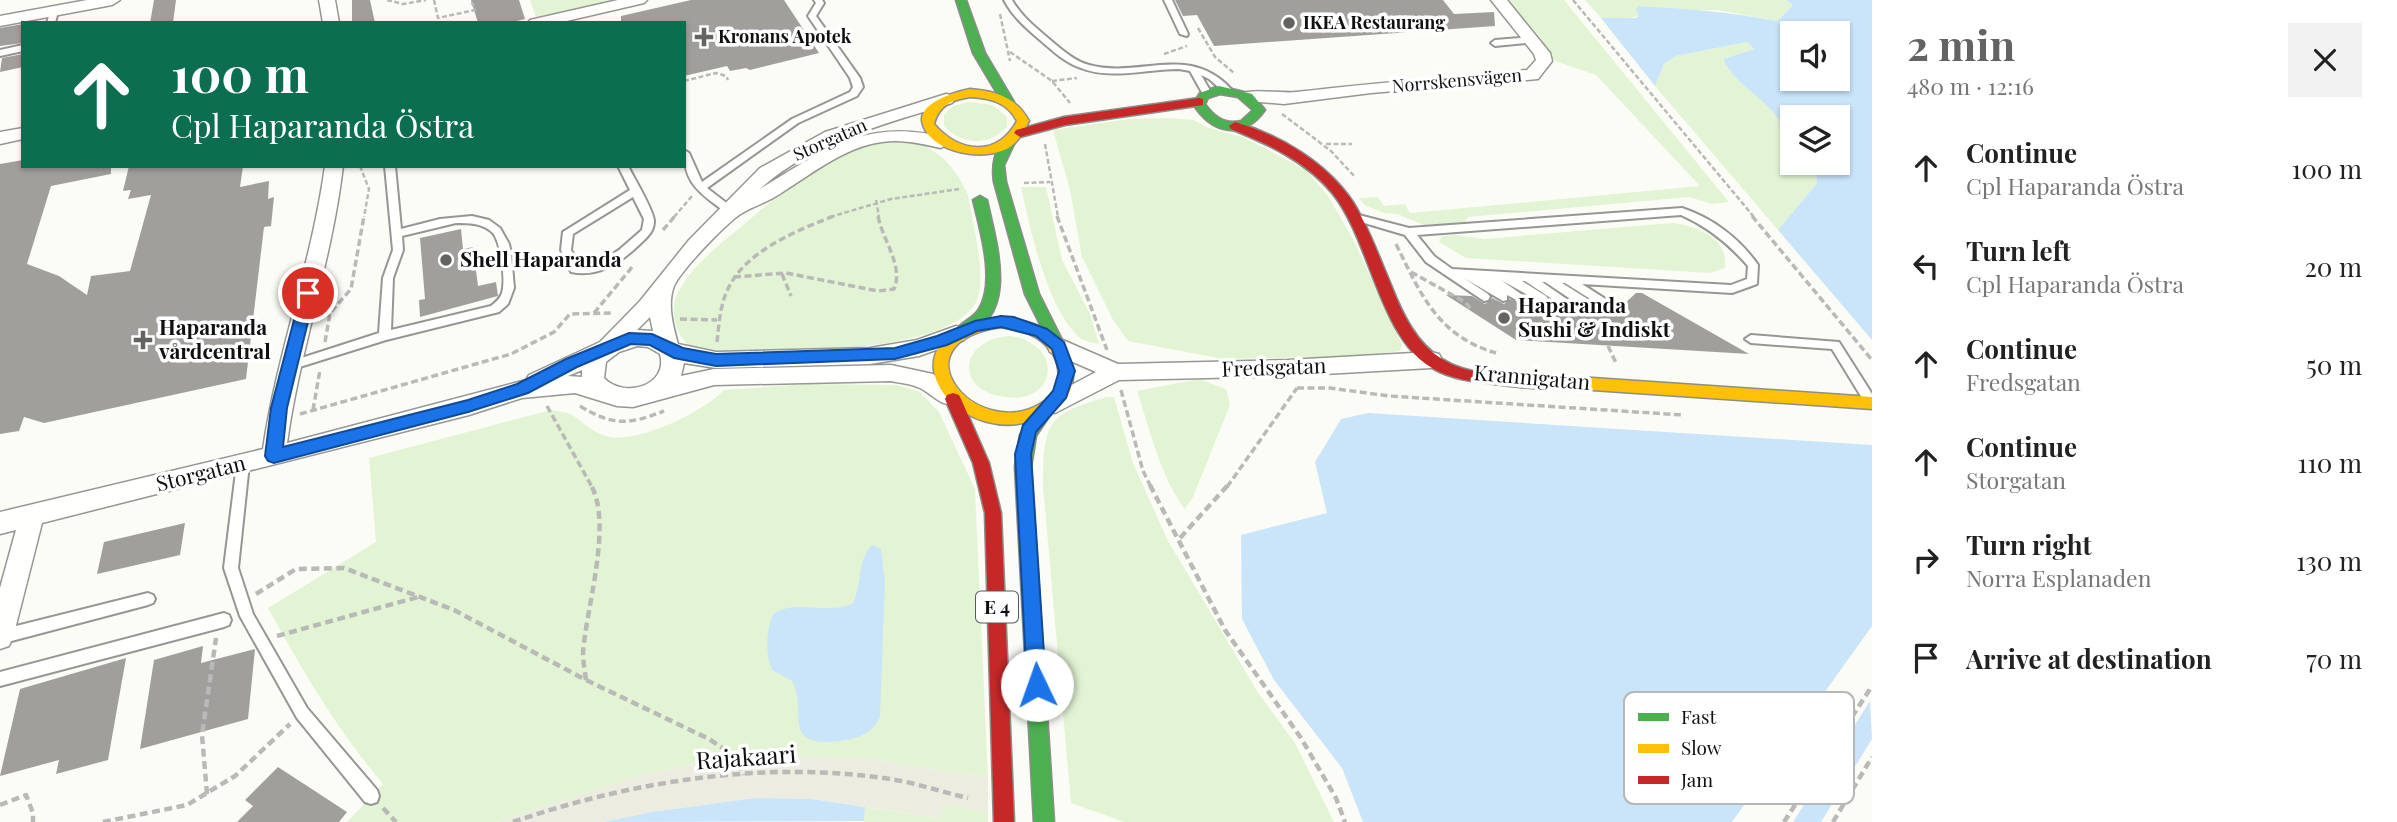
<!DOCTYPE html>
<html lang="en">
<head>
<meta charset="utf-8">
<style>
	body { margin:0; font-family:"Playfair Display",serif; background:#f2f2f2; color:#222; height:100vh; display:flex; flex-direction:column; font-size:26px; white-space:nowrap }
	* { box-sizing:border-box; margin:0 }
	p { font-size:23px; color:#767676 }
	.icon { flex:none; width:38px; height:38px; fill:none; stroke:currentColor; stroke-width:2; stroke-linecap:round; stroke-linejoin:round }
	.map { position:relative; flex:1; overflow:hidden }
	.side { display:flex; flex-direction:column; background:#fff; width:525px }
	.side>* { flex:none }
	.top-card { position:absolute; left:21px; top:21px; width:665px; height:147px; border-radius:0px; box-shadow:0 2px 5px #0004; background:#0b6e4f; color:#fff; overflow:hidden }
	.controls { position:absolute; left:1780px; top:21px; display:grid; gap:14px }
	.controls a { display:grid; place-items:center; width:70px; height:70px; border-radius:0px; background:#fff; box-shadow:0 2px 5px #0004; font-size:35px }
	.pin { position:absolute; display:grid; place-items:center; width:60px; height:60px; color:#fff; margin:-30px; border:4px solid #fff; border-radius:50%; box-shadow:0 2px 7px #0007 }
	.me { position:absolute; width:77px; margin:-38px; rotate:357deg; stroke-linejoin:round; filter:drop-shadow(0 0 5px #0008) }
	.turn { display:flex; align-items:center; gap:24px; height:147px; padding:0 35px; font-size:32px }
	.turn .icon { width:91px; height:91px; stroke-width:2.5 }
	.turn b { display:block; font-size:49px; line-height:60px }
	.round { display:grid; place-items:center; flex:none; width:74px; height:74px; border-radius:0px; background:#f2f2f2 }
	.head { display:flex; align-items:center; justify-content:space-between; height:119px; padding:0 35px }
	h1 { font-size:42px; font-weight:700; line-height:52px; color:#636361 }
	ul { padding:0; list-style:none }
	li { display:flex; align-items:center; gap:21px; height:98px; padding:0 35px }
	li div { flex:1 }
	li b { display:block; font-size:26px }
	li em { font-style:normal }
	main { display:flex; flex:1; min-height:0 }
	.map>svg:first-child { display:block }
	.green { fill:#e3f4d5 }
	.plaza { fill:#edece1 }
	.water { fill:#cae4fa; fill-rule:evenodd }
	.building { fill:#a09f9c }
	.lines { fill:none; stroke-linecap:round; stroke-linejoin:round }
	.lane-casing { stroke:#969694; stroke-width:4 }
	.street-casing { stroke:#969694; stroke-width:3 }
	.fast-casing { stroke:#8d8d8b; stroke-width:3 }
	.slow-casing { stroke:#8d8d8b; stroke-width:3 }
	.jam-casing { stroke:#8d8d8b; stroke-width:3 }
	.path-far2 { stroke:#b9b9b8; stroke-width:2.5; stroke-dasharray:5 2.5; stroke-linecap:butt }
	.path-far1 { stroke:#b9b9b8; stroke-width:3.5; stroke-dasharray:7 3.5; stroke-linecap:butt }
	.path { stroke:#b9b9b8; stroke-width:4.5; stroke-dasharray:8 4.5; stroke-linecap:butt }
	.lane { fill:#fffffe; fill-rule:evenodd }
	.street { fill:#fffffe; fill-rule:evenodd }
	.fast { fill:#4caf50; fill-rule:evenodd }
	.slow { fill:#ffc107; fill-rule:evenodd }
	.jam { fill:#c62828; fill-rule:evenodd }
	.route { fill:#1a73e8; stroke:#114b97; stroke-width:2 }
	.poi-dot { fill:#636361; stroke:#fff; stroke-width:2.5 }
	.labels { text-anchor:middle; stroke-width:7; stroke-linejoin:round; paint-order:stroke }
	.far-poi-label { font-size:18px; font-weight:bold; fill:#101010; stroke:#fff; text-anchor:start }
	.far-street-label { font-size:18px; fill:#101010; stroke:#fff }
	.shield { fill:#fff; stroke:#585858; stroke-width:2 }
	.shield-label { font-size:19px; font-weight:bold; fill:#101010 }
	.poi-label { font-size:21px; font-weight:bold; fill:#101010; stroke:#fff; text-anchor:start }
	.street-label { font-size:21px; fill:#101010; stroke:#fff }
	.near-street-label { font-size:24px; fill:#101010; stroke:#fff }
	.key { fill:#fff; stroke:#b7b7b7; stroke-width:2 }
	.key-label { font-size:19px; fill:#101010 }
</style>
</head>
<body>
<main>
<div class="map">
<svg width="1872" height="822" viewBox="0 0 1872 822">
	<rect width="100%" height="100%" fill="#fcfcf7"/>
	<path class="green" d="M530,0H619L536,17Z
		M1508,0H1564L1729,202L1712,204L1689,197L1468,217L1464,223L1424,225L1397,214L1384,213L1364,205L1359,198L1378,197L1384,206L1405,204L1410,213L1700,186L1596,75L1555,61L1539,36Z
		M1585,0H1786L1793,5L1777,21L1717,10L1687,11L1640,6V16L1626,19L1601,18Z
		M1747,42L1754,49L1723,59C1735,87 1769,98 1783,126L1792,128V163H1815L1817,183L1778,230L1655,86L1664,64L1676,56Z
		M969,102L993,105L1007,117V127C988,147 962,145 944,126V115L953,106Z
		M1168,118L1194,120L1206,127L1245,138L1306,170L1328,196L1354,241L1402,345L1400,351L1362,356L1223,359L1128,341L1113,320L1082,257L1070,190L1053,130L1129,119Z
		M902,140C935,144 955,165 968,195C972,222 989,281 975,304C947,349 813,351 764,352C741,353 711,359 691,347C676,337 669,311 677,295C689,268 720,244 742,226C786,188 841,142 902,140Z
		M1021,187H1046L1062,260L1090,314L1099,344C1093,343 1084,341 1079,337C1047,308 1030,229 1021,187Z
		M1673,223C1697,226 1729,238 1725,268L1710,273L1466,258L1439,242L1442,236L1456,235L1484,239Z
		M1011,336C1065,345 1057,405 1004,397C953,390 960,338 1011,336Z
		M1199,379L1226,389L1230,405L1193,497L1185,509C1160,476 1150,430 1137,391Z
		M809,384L897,385L920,392L939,412L975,489L988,778L866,758H737L682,766L638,776L496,822H347L383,784C337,730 302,670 268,608L376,542L369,458L551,410C558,411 566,412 572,415C585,423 594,434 610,437C641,442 703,412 724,390Z
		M1107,397H1114L1133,463L1167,539L1257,691L1295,743L1334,822H1124L1071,803L1043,486C1044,424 1045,414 1107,397Z
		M944,804L988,813V822H864L865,807L940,818Z"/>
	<path class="plaza" d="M771,756L866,758L988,778V813L944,804L940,818L812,799L755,798L651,812L604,822H496L638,776L682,766L737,758Z"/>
	<path class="water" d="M1786,0H1872V340L1778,230L1817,183L1815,163H1838V117H1792V128L1783,127C1769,98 1735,87 1723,59L1754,49L1747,42L1676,56L1664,64L1655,86L1601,18H1636L1639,16L1636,9L1639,6C1686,9 1731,12 1777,21L1793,5ZM1838,33V79H1792V33Z
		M1368,413L1872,445V626L1732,822H1363L1342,768L1274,680L1242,619L1241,535L1327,513L1315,462L1341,419Z
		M873,545L881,549L885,582L880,717C872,732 863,737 846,740C777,751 809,712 792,681L772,670C765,652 766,632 773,614C795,598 829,616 853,603C862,586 857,556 873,545Z
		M1870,701L1872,739L1821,822H1793Z
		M755,798L812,799L865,807L864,821L604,822L651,812Z"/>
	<path class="building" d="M154,0H176L173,23H150Z
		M352,0H370L375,23H352Z
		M471,0H519L525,19L508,23H478Z
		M691,0H784L819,53L750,70L746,68L730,71L727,66L684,76V23H621V16Z
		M1175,0H1443L1454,14L1494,12L1495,26L1214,46L1197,15L1183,16Z
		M23,24V43L0,46V28Z
		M23,54V67L0,72L2,58Z
		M23,160V166H111V174L51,186L27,264L59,276L87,295L91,276L130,271L151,195L128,199L131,190L123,191L129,166H243L240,187L269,181L268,199L274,197L271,226L264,227L246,379L44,423L24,417L19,431L0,434V164Z
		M461,229L463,249L473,247L478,286L496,282L498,296L420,317L419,300L425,299L420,238Z
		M1636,293H1642L1749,354L1516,340L1446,295L1472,296L1485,304L1492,298L1504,304L1510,299L1523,305L1530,300L1541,305L1549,301L1561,307L1569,303L1578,307L1593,304L1602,309L1610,305L1622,306Z
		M185,523L180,555L97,574L104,542Z
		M203,646L201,663L255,649L248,719L140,749L154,660Z
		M126,658L108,760L56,774L59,760L0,776L20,689Z
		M278,767L347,812L339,822H237L253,806L245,800Z"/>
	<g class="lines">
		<g class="lane-casing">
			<path id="lane" d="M814,0H822L824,3L816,16L860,78L863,87L857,96L798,123L707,188L737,211L736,213C727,214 723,210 716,205C694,189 684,178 684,150L689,153L702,182L792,119L850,92L853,87L850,78L808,16L816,3Z
				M1004,0H1012C1021,16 1035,27 1049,39C1061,49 1074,61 1089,65C1141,79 1188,42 1232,90L1230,92H1224L1209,79L1201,75L1212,94L1210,96H1204L1190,71L1179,69C1147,69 1111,80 1081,68C1065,63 1053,51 1040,40C1026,28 1013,17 1004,0Z
				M1164,0H1172L1188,34L1187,36L1180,34Z
				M51,9L58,11L55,23H47Z
				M1532,37L1536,40L1535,42L1495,46L1491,43L1495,40Z
				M23,45V51L0,56V50Z
				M385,166H395L401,229L440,219L472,216L489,220L500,228L509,244L511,254L514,288L508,304L499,312L386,340L290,370L286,369L284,366L286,363L379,333L383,278L393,250ZM456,223C469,223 483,223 493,233C501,243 506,281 502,293C500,299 496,302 491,306L391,330L393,278L403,250L402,236Z
				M618,166H628C634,178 654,211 654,221C654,232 647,237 640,244C621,262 599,278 571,272L561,250L563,232L630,190ZM633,197L644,219L642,230L619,250L602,261L579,265L571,250L573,234Z
				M1682,208C1713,218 1740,239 1758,265L1757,284L1732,293L1582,284L1607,300L1609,303L1603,307L1565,283H1562L1586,298L1588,301L1586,304H1578L1545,282H1542L1568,300L1562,304L1558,303L1525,281H1522L1546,296L1548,299L1542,303L1501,280L1528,299L1522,303L1507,295V300L1503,301L1464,278L1488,294L1490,297L1488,300L1484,301L1426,262L1405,235L1351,219L1350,217L1355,214L1409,228ZM1681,215C1708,227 1728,243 1748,266L1747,279L1731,285L1452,269L1434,256L1417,235Z
				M1751,335L1839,342L1872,394V407L1867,406L1832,349L1751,343L1745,339Z
				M243,459L248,460L249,464L238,568L253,614L307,708L377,790L379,796L377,802L371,804L365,802L297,718L240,616L224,568L237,464L238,460Z
				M148,593L153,595L155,599L153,603L148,605L0,644V630Z
				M224,613L229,615L231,620L229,625L224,627L0,686V672Z"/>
		</g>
		<g class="street-casing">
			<path id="street" d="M87,0H120L112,5L0,26V16Z
				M319,0H335L339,23H323Z
				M618,0H647L644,3L558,23H528L530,20Z
				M1491,0H1507L1550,53L1552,61L1538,79L1371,93L1284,104L1247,101L1238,96C1247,87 1281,94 1296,92C1373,83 1450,77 1527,70L1536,60L1534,54Z
				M946,94L952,95L955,99L952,103C886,124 813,141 760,189C826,149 867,117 947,138L950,142L941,148C922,144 902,139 882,142C842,147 807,178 773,198C762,204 749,208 739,215C725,225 681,270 674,286C667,304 673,326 678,344L716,352L870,348L917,340L956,326L964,328L967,334L964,340L919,356L870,364L716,368L684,363L681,376L714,369L891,365L933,374L957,391L960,397L957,403C941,408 934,395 920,388C912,384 900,383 891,381L714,385L633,407L617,406L575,393L522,398L469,415L42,523L13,637L9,646L0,649V588L16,530L0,534V512L263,449C277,353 312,262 325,166H343C332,260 300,349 287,443L526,380L529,375L600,342L640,301L689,240L760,168L825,132ZM650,317L653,331L637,330ZM637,346L648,347L660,354C669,386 624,399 604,378L606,362L619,352ZM582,370V377L568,376Z
				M23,128V139L0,144V132Z
				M1058,338L1118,364L1288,360L1431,352L1439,354L1442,360L1439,366L1431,368L1288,376L1119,380L1055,413L1047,410L1044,404L1047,398L1096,372L1050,352L1047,346L1050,340Z"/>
		</g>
		<g class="fast-casing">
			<path id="fast" d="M956,0H966L985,53L1014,102L1012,105H1004L973,53Z
				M1219,86L1252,94L1265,110C1243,141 1212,134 1193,104L1200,93ZM1220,94L1238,97L1253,110L1241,121C1225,125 1214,117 1205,104L1208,98Z
				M1008,140L1014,144L1004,165L1006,182L1039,294L1065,346L1058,352L1053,350L1025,294L994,182C992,168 993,147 1008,140Z
				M980,196L987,200C996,243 1021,318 962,336L955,331C961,322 973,319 979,309C996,282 980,229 973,200Z
				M1046,403L1052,405L1054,409L1036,436L1031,467L1054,822H1034L1015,467L1020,435L1040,405Z"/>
		</g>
		<g class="slow-casing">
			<path id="slow" d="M970,89C996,91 1016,97 1029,121C1024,131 1019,141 1010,147C987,162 933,154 923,125C915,103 956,92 970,89ZM970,97C990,98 1007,102 1017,121C997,158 959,153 934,124C939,105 952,100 970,97Z
				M1001,317C1017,319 1033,322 1047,330C1078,349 1084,394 1050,413C963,463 865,336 1001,317ZM1001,327C1014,329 1026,331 1037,338C1062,355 1068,387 1040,404C976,442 892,343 1001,327Z
				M1563,376L1872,397V409L1563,388L1555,382Z"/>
		</g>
		<g class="jam-casing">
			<path id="jam" d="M1199,98L1203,99V105L1065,125L1020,137L1014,133L1016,130L1064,117Z
				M1235,122C1280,135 1327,163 1353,202C1369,228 1379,257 1391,285C1402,313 1416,343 1442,359C1475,380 1525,374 1563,376L1568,378L1571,382L1568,386C1551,392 1513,386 1494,384C1474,382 1450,379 1432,368C1379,337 1371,242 1333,194C1307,162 1268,144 1231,129L1229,126Z
				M953,393L959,395L961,399L989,463L1001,513L1014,822H994L985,513L973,463L945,399L947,395Z"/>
		</g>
		<path class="path-far2" d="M387,0L403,4L426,0
			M434,0L438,18L475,10L471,0
			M1573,0L1754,217
			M1000,14L1010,61
			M1198,28L1215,57L1234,73
			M1010,52L1052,81L1070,103
			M1164,54L1187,46
			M684,81L716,73L726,76L728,80
			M1052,81L1077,78
			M1282,114L1331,151L1355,177
			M1045,144L1058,217
			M1326,144H1352
			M360,166L369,189L364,217
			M1024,183L1050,182
			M876,200L879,217
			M674,217L692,196
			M830,217L891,199L959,189"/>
		<path class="path-far1" d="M1057,216L1107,350
			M1752,216L1872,360
			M663,230L675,216
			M1396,244C1421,295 1438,336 1496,353
			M1411,272L1465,302L1471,309
			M782,274L791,296
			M734,277L786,273L878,291L894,289C904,266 882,239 878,216
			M594,313L633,266
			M680,319L717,320
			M325,342L330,313L351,289L364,216
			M717,342C719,324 720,305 728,289C745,251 798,230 834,216
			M1608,346L1616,363
			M1297,388H1330L1389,396L1683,415
			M1121,390L1143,471L1151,487
			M547,406L592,487
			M580,406C613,426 628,425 664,411
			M313,410L320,370
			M300,414L511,354L554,332L570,314L613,313
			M1227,487L1297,388"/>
		<path class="path" d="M1150,485L1225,630L1301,738L1336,798L1345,822
			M1180,538L1228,485
			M256,594L296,569L344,568L454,610L586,680L709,739L737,758L744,775
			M277,636L418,597
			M586,680C585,671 583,662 583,653C586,608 613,525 591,485
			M1812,778L1844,802
			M207,794L202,735L216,638
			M0,805L26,795L33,813V822
			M383,808L396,822
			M103,822L187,805L235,776L290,724
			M513,822C632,781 765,760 890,779C916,783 942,792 968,798
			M1784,822L1872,686
			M1833,822L1872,757"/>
		<use href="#lane" class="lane"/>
		<use href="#street" class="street"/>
		<use href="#fast" class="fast"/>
		<use href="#slow" class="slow"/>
		<use href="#jam" class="jam"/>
	</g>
	<path class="route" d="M308,288L315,293L287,408L283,447L468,400L517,384L566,359L629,333L652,334L683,348L716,354L895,348L937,336L975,321L1001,316L1014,317L1047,329L1064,342L1075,371L1066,398L1036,432L1031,454L1046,685L1043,692L1037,694L1030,692L1027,685L1015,454L1023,425L1053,391L1059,371L1052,349L1036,336L1001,327L977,331L947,345L895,359L716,366L674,358L650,345L631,344L577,367L528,393L468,412L274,463L268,461L265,456L271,408L301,293Z"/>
	<g class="poi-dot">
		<circle cx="1289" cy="23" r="7"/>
		<path d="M700.5 26.5h7v7h7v7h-7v7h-7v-7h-7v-7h7z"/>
		<circle cx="446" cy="260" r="7"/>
		<circle cx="1504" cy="318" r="7"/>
		<path d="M139.5 329.5h7v7h7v7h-7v7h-7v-7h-7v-7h7z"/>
	</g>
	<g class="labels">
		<g class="far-poi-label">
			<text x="1303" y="29">IKEA Restaurang</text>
			<text x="718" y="43">Kronans Apotek</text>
		</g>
		<g class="far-street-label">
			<text transform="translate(1457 81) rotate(-5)" y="6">Norrskensvägen</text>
			<text transform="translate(830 140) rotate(-24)" y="6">Storgatan</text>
		</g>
		<rect class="shield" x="976" y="591.5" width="42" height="31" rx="5"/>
		<g class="shield-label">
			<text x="997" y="614">E 4</text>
		</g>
		<g class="poi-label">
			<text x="460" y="267">Shell Haparanda</text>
			<text x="1518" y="313">Haparanda<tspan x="1518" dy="24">Sushi &amp; Indiskt</tspan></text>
			<text x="159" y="335">Haparanda<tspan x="159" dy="24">vårdcentral</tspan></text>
		</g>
		<g class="street-label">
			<text transform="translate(1274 368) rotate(-2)" y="7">Fredsgatan</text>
			<text transform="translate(1532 378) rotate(5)" y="7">Krannigatan</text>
			<text transform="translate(201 474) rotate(-14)" y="7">Storgatan</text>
		</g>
		<g class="near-street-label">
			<text transform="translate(746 758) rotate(-4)" y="8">Rajakaari</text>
		</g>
	</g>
	<rect x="1624" y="692" width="230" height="112" rx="10" class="key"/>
	<rect x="1638" y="713" width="31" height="8" fill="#4caf50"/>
	<rect x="1638" y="744" width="31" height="9" fill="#ffc107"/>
	<rect x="1638" y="776" width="31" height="8" fill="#c62828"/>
	<g class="key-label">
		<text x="1681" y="724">Fast</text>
		<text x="1681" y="755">Slow</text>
		<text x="1681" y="787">Jam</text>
	</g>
</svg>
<div class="controls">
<a><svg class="icon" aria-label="sound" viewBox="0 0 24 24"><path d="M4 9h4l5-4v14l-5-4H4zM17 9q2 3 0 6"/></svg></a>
<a><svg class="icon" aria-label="layers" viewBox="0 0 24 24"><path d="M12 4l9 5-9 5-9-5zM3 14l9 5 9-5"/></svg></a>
</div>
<div class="pin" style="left:308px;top:293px;background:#d93025"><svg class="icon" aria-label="arrive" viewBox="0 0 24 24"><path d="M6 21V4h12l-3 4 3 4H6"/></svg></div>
<svg class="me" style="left:1037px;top:685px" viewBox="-20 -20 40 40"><circle r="19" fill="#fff"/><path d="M0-13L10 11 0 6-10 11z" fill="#1a73e8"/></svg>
<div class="top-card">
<div class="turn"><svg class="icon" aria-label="ahead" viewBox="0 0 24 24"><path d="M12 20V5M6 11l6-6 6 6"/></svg><div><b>100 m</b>Cpl Haparanda Östra</div></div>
</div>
</div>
<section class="side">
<div class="head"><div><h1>2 min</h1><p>480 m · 12:16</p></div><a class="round"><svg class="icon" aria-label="close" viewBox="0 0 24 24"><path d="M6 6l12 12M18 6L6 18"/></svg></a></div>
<ul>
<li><svg class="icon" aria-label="ahead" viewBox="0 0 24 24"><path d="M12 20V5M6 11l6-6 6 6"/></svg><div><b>Continue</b><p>Cpl Haparanda Östra</p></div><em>100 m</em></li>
<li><svg class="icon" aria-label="left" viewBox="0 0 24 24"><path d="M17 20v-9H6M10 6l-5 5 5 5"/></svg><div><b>Turn left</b><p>Cpl Haparanda Östra</p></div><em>20 m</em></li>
<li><svg class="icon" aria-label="ahead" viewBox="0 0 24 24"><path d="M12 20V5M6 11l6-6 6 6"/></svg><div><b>Continue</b><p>Fredsgatan</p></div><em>50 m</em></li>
<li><svg class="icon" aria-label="ahead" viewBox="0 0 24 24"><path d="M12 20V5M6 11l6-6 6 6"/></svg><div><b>Continue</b><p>Storgatan</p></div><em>110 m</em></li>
<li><svg class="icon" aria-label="right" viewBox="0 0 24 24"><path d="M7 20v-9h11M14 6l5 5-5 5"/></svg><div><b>Turn right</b><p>Norra Esplanaden</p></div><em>130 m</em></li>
<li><svg class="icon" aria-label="arrive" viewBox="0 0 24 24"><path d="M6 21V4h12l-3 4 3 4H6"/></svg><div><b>Arrive at destination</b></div><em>70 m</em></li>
</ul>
</section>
</main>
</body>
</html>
